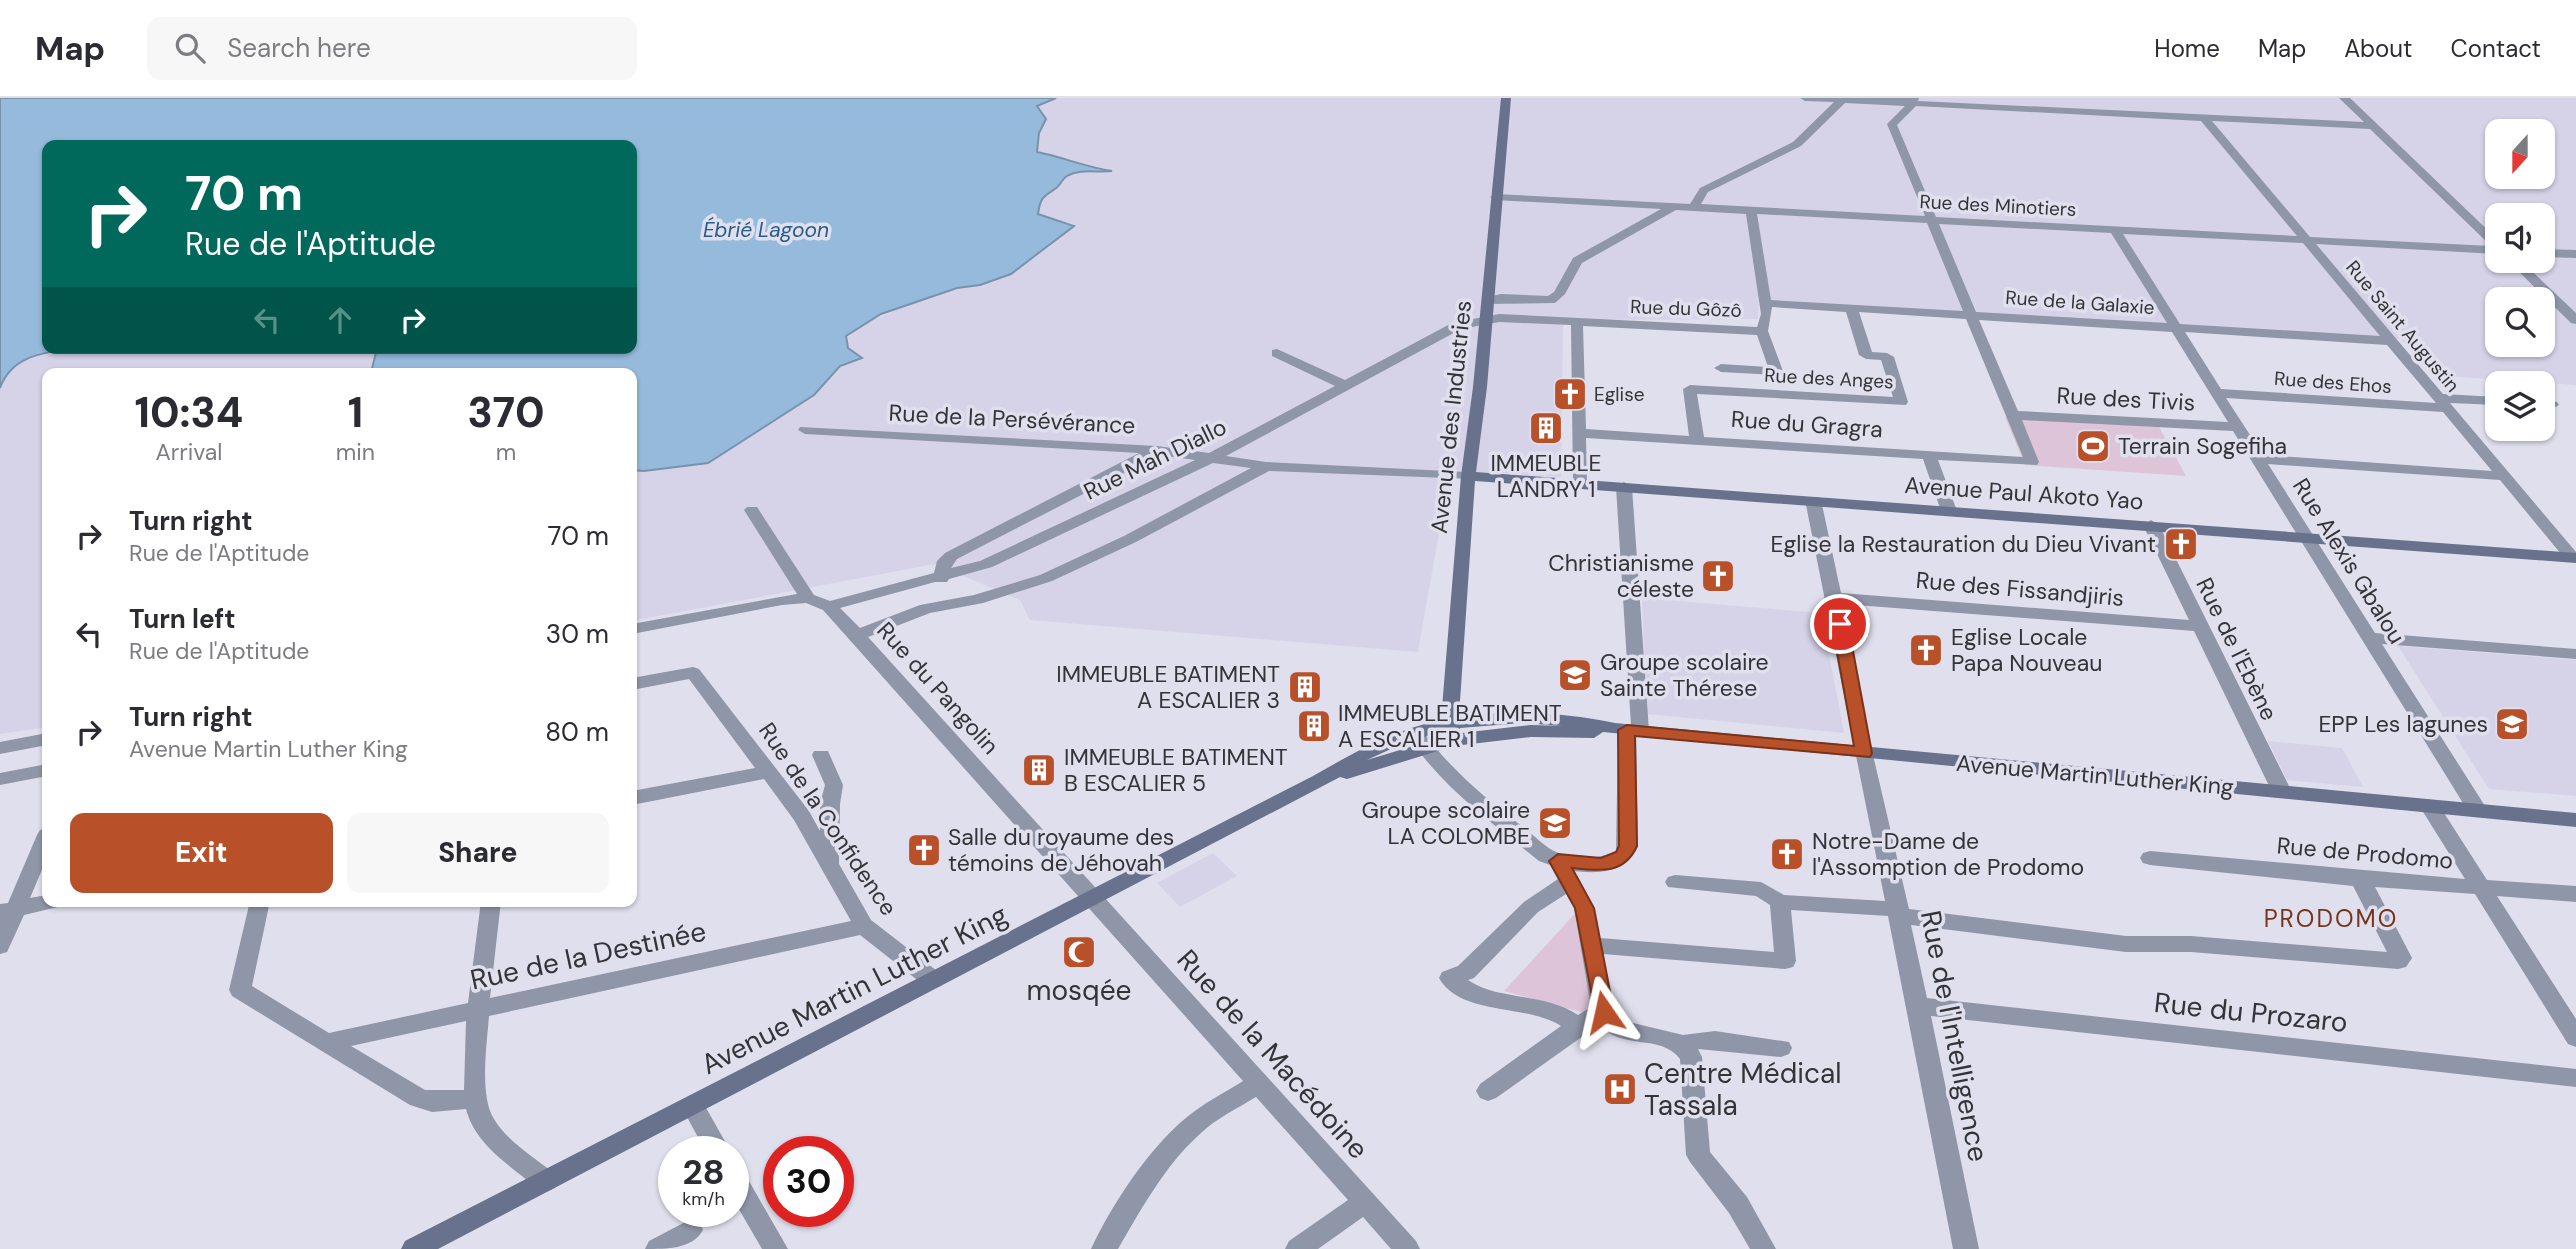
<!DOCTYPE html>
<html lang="en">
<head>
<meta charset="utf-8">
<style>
	body { margin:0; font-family:"DM Sans",sans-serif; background:#f7f7f7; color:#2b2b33; height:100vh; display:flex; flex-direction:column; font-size:26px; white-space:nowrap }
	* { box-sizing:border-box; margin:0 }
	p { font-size:23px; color:#7c7c81 }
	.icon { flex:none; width:38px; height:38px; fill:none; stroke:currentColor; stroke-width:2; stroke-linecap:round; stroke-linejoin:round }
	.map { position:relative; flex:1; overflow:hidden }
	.side { position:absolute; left:42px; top:270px; width:595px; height:539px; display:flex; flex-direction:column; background:#fff; border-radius:14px; box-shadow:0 2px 5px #0004 }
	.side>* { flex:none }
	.top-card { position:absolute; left:42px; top:42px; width:595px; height:214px; border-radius:14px; box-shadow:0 2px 5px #0004; background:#00695c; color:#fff; overflow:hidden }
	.needle { width:46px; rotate:201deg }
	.controls { position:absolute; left:2485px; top:21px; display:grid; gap:14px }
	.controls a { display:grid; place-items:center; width:70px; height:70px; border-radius:14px; background:#fff; box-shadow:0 2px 5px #0004; font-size:35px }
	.speed { position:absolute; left:658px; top:1038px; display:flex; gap:14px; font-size:35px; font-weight:700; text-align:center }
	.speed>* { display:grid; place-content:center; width:91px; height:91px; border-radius:50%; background:#fff; box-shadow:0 2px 5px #0004; line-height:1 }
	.speed small { font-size:18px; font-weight:400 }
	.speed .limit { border:10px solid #d22; background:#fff; color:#111 }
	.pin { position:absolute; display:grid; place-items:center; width:60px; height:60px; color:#fff; margin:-30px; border:4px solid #fff; border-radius:50%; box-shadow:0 2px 7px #0007 }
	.me { position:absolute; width:77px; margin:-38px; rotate:349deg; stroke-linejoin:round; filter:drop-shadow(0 0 5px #0008) }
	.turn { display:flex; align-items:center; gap:24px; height:147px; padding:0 28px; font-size:32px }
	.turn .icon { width:91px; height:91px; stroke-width:2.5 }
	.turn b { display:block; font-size:49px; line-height:60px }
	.lanes { display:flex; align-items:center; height:66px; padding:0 28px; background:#0003; justify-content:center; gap:35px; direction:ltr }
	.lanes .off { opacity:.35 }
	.eta { display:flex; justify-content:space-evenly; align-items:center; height:119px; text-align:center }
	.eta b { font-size:42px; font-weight:800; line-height:49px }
	.cta { display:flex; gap:14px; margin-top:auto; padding:14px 28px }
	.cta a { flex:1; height:80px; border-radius:14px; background:#b8502a; color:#fff; font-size:28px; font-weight:800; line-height:80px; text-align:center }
	.cta a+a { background:#f7f7f7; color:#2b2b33 }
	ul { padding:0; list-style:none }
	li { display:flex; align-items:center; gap:21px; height:98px; padding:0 28px }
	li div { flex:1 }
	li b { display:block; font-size:26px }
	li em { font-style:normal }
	header { display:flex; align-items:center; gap:42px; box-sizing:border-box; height:98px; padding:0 35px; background:#fff; border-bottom:2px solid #e1e1e2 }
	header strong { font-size:33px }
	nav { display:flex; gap:38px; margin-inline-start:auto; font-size:24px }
	.search { width:490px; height:63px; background:#f7f7f7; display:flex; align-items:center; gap:18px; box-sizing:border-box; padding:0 24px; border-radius:14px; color:#7c7c81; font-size:26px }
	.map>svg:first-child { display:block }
	.built { fill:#d6d3e9; fill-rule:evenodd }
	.green { fill:#dec4d8 }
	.water { fill:#96badc; stroke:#7892ab; stroke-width:2 }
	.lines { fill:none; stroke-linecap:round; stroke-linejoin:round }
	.street { fill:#8f96a8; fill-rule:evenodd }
	.secondary { fill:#68728c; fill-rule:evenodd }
	.route { fill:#b8502a; stroke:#78341b; stroke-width:2 }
	.labels { text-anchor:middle; stroke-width:7; stroke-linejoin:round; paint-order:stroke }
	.far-street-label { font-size:19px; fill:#333338; stroke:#e0dfed }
	.far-poi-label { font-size:19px; fill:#333338; stroke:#e0dfed; text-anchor:start }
	.far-water-label { font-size:21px; font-style:italic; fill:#275c89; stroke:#e0dfed }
	.street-label { font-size:23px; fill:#333338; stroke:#e0dfed }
	.poi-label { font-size:23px; fill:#333338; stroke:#e0dfed; text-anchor:start }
	.neighbourhood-label { font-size:24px; letter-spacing:2px; fill:#77341d; stroke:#e0dfed }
	.near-street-label { font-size:28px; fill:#333338; stroke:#e0dfed }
	.near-poi-label { font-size:28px; fill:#333338; stroke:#e0dfed }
</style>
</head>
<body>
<header>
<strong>Map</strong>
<div class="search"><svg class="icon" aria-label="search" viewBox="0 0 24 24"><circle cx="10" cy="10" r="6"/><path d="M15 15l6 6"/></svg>Search here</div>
<nav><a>Home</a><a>Map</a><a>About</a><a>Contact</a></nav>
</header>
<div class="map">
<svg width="2576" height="1151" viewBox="0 0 2576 1151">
	<rect width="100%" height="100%" fill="#e0dfed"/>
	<path class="built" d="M1056,0H2576V287L2432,277L2400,241L1759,201L1758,221L1570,222L1563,228L1561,379L1450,372L1418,554L1030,522L1020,502L935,466L632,523V372L644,373L708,365L814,297L840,268L861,261L848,250L846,238L861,227L917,203L957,190L980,187L1033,161L1072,130L1073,126L1038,116L1040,102L1066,78L1083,73H1109L1037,54L1039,35L1046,21L1036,8ZM2497,33H2543V79H2497ZM2497,117H2543V163H2497ZM2497,201H2543V247H2497Z
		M75,250H377L371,275H47V629L0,636V290L5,276L18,263Z
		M1642,500L1821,515L1844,635L1647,616Z
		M2398,548L2576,562V698L2489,691Z
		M2268,643L2342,650L2363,689L2287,682Z
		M1213,755L1237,778L1180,809L1157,785Z"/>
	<path class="green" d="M2005,319L2159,329L2186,378L2025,367Z
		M1580,810L1599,919L1504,893Z"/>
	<path class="water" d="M0,0H1056L1037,8L1046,21L1039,35L1037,54C1063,59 1085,69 1112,73C1097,75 1080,70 1067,78C1062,81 1060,88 1055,91C1043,99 1040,100 1038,116L1074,128L1011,176L980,187L957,190L881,216L846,238L848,250L862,260L840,268L814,297L708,365L644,373L632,372V275H371L377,250H632V47H47V250H75C43,255 12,257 0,290Z"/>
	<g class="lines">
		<path class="street" d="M1800,0H1919L1918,3L2364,24L2339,0H2350L2497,141V156L2316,146L2443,296L2497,299V307L2450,305L2576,454V463L2566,462L2500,382L2268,366L2375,535L2576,551V561L2382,546L2485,708L2488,713L2485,718H2471L2233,333L2022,322L2039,364L2037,367L1938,362L1957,413L1949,418L1941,413L1923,361L1586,340L1587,386L1580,390L1573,386L1571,227L1499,224L1461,231L1226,358L1266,364L1468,374L1475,378L1473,381L1269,373L1136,444L1052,483L983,505L930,515L868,539L1416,1143L1420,1151H1391L1363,1119L1318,1151H1285L1289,1143L1348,1102L1256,999C1238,1010 1217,1020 1201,1035C1165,1067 1142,1110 1118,1151H1091C1112,1106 1149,1050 1187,1019C1204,1005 1224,995 1243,983L823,512L806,505L782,507L632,536V526L797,496L744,412L747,409H757L814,497L830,503L934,475L937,463L945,455L1139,355L805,336L798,332L800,329L1157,348L1209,355L1335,288L1272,258V252L1277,251L1345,282L1452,225L1499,216L1757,229L1761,216L1746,116L1676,112L1582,165L1565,196L1555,205L1484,206V200L1501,196L1548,198L1554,194L1573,160L1661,111L1496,102L1490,99L1496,96L1690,106L1700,90L1793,44L1834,4L1805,3ZM1845,5L1905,8L1887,26L1925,118L1701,106L1708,94L1801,48ZM1916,8L2201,23L2297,138L1936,119L1897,27ZM2212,23L2370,31L2491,148L2310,139ZM1757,116L1927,125L1963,213L1771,202ZM1939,126L2111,135L2167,225L1976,214ZM2123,136L2303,145L2380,238L2180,226ZM1772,209L1846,214L1859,257L1866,261L1881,262L1893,299L1690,287L1683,291L1689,338L1586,331L1583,228L1757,237L1768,269L1721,266L1714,270L1721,274L1776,277L1783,273L1768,233ZM1859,214L1966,221L2023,359L1704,339L1697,296L1906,307L1908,304L1894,259L1887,255L1872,254ZM1979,222L2172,234L2228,324L2018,313ZM2185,234L2387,247L2436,305L2221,291ZM2226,300L2443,314L2492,373L2263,357ZM1159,357L1195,362L980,463L951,470L957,461ZM1213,365L1251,370L1124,438L1040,477L974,497L920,507L860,530L840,510L935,484H947L949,481L992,469Z
			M2543,151L2576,152V160L2543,159Z
			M2508,163H2521L2576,215V226L2571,225Z
			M2543,302L2557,304L2559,307L2552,311L2543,310Z
			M1624,384L1632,389L1649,633L1646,637L1636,638L1638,748C1627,775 1599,776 1573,773L1594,810L1600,840L1774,854L1770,807L1756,798L1668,789L1665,784L1668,779L1675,777L1761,784L1784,797L1885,803L1805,402L1808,399H1818L1821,402L1841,495L2189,522L2143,427L2151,422L2159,427L2292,694L2289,699H2275L2272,694L2194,533L1843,506L1873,657L1909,811L2126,838H2191L2387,854L2353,788L2150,767L2143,765L2140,760L2143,755L2150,753L2465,781L2420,709L2423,704H2437L2487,782L2576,788V804L2497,798L2576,921V949L2568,946L2475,796L2375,789L2412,860L2406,869L2398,871L2191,854H2126L1911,827L1927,900L2576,971V989L1931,918L1979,1151H1953L1888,818L1791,812L1796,863L1793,869L1785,871L1603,856L1614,911L1629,924L1683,937L1715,933L1789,944L1792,950L1789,956L1781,959L1698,951L1702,959L1710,1054L1747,1099L1776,1151H1750L1729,1115L1690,1064L1686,1057L1680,961C1661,935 1619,953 1600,926L1496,1000L1488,1003L1480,1000L1476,993L1480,986L1561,928C1528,906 1460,918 1439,880L1442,874L1458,868L1524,804L1558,781L1550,767L1539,763C1491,724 1440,688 1406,635L1415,629L1421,631C1449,670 1485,700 1523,729C1532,736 1542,746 1552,752C1570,762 1599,762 1616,753L1618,632L1621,628L1631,627L1616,389ZM1566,796L1574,810L1591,909L1578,917C1544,894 1498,903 1468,882L1474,880L1538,814Z
			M693,569L699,571L809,713L820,733V706L825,687L812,657L814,653H828L843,687L840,706L839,766L871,822L941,876L944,882L941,888L933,890L925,888L860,837L489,918C487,945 479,998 494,1021C508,1044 534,1059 555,1076L558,1083L555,1090L546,1094L537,1090C511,1068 475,1047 466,1011L432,1014L410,1007L232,898L229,892L250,803H270L252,888L329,935L468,905L481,803H501L490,900L851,823L794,722L764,681L632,707V693L755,670L689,581L632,592V580ZM466,923L464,992H425L351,948Z
			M47,635V647L0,656V644Z
			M47,666V678L0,687V675Z
			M47,730V760L30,800L47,797V803H65L62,808L24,817L7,854L0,856V806L8,805L37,737L40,732Z
			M693,998L701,1001L731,1054H706L681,1008L685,1001Z
			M733,1068L742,1071L788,1151H762L733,1101Z
			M691,1121L700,1124L703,1132C693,1151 667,1151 645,1151L649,1143Z"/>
		<path class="secondary" d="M1501,0H1511L1487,289L1476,374L2576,455V465L1475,383L1459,618C1513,612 1562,614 1615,625L2576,715V729L1603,634L1594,640L1531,639L1454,648L1347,681L1340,679L438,1151H401L405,1143L1313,678C1355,654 1393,632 1441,622L1461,378L1473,289ZM1522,625L1563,628L1531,627L1461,635L1460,630ZM1442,634L1443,639L1367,662L1406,644Z"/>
	</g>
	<path class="route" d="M1840,521L1848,526L1872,655L1870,659L1635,638L1637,748C1624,777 1599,773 1572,770L1594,810L1614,914L1611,919H1596L1575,810L1549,763L1558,756L1601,760L1616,754L1619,748L1618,632L1627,627L1854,648L1832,526Z"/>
	<defs>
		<g id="church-square" transform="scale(1.75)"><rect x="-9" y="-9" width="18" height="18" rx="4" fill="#b8502a" stroke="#e0dfed"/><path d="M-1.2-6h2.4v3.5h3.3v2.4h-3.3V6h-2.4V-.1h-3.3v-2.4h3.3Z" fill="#fff"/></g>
		<g id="building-square" transform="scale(1.75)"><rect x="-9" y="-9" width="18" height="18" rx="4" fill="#b8502a" stroke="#e0dfed"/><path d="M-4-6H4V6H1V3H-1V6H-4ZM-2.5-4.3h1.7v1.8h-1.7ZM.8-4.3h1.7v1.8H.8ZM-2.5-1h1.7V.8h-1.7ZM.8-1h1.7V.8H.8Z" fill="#fff"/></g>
		<g id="stadium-square" transform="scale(1.75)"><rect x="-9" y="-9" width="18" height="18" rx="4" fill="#b8502a" stroke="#e0dfed"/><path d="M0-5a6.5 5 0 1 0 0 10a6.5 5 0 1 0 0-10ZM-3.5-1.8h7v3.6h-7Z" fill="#fff"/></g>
		<g id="school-square" transform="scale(1.75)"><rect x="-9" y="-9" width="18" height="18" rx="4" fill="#b8502a" stroke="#e0dfed"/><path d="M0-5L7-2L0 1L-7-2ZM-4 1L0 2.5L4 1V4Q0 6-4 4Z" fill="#fff"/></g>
		<g id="mosque-square" transform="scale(1.75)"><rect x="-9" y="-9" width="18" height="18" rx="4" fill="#b8502a" stroke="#e0dfed"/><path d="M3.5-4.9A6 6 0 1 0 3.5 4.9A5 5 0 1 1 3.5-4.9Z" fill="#fff"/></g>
		<g id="hospital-square" transform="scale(1.75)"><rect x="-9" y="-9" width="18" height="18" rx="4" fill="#b8502a" stroke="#e0dfed"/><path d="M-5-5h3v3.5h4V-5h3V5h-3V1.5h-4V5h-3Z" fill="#fff"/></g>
	</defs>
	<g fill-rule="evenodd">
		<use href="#church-square" x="1570" y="296"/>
		<use href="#building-square" x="1546" y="330"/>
		<use href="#stadium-square" x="2093" y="348"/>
		<use href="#church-square" x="2181" y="446"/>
		<use href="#church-square" x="1718" y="478"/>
		<use href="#church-square" x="1926" y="552"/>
		<use href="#school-square" x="1575" y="577"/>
		<use href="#building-square" x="1305" y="589"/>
		<use href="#school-square" x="2512" y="626"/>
		<use href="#building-square" x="1314" y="628"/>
		<use href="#building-square" x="1039" y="672"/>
		<use href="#school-square" x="1555" y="725"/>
		<use href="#church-square" x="924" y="752"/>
		<use href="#church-square" x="1787" y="756"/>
		<use href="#mosque-square" x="1079" y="854"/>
		<use href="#hospital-square" x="1620" y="991"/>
	</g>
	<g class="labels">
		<g class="far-street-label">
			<text transform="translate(1998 107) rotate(3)" y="7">Rue des Minotiers</text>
			<text transform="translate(2080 204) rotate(4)" y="7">Rue de la Galaxie</text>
			<text transform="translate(1686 210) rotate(2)" y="7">Rue du Gôzô</text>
			<text transform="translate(2403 228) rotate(50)" y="7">Rue Saint Augustin</text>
			<text transform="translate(1829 280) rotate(3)" y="7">Rue des Anges</text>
			<text transform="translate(2333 284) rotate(4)" y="7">Rue des Ehos</text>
		</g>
		<g class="far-poi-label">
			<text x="1594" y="303">Eglise</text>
		</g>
		<g class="far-water-label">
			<text x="766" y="139">Ébrié Lagoon</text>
		</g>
		<g class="street-label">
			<text transform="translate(2126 301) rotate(3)" y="8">Rue des Tivis</text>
			<text transform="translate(1451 319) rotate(-84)" y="8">Avenue des Industries</text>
			<text transform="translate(1012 321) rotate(3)" y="8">Rue de la Persévérance</text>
			<text transform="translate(1807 326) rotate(4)" y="8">Rue du Gragra</text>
			<text transform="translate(1155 361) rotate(-26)" y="8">Rue Mah Diallo</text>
			<text transform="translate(2024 395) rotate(4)" y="8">Avenue Paul Akoto Yao</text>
			<text transform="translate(2349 463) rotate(58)" y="8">Rue Alexis Gbalou</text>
			<text transform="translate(2020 491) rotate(5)" y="8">Rue des Fissandjiris</text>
			<text transform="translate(2237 551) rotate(64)" y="8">Rue de l'Ebène</text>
			<text transform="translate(938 590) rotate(48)" y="8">Rue du Pangolin</text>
			<text transform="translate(2095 677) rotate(5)" y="8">Avenue Martin Luther King</text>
			<text transform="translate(828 721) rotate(56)" y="8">Rue de la Confidence</text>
			<text transform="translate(2365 755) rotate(5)" y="8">Rue de Prodomo</text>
		</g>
		<g class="poi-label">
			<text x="2118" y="356">Terrain Sogefiha</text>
			<text x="1546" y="373" text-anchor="middle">IMMEUBLE<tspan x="1546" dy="26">LANDRY 1</tspan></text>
			<text x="2156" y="454" text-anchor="end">Eglise la Restauration du Dieu Vivant</text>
			<text x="1694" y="473" text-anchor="end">Christianisme<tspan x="1694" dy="26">céleste</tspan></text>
			<text x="1951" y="547">Eglise Locale<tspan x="1951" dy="26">Papa Nouveau</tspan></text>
			<text x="1600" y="572">Groupe scolaire<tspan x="1600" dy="26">Sainte Thérese</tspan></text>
			<text x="1280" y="584" text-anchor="end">IMMEUBLE BATIMENT<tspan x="1280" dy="26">A ESCALIER 3</tspan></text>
			<text x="1338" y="623">IMMEUBLE BATIMENT<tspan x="1338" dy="26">A ESCALIER 1</tspan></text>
			<text x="2488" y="634" text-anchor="end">EPP Les lagunes</text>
			<text x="1064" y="667">IMMEUBLE BATIMENT<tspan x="1064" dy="26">B ESCALIER 5</tspan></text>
			<text x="1530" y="720" text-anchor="end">Groupe scolaire<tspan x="1530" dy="26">LA COLOMBE</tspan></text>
			<text x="948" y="747">Salle du royaume des<tspan x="948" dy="26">témoins de Jéhovah</tspan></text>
			<text x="1812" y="751">Notre-Dame de<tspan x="1812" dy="26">l'Assomption de Prodomo</tspan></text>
		</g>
		<g class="neighbourhood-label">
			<text x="2331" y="829">PRODOMO</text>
		</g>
		<g class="near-street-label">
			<text transform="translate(588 857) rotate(-12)" y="10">Rue de la Destinée</text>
			<text transform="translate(854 891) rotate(-27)" y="10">Avenue Martin Luther King</text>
			<text transform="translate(2251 914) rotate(6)" y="10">Rue du Prozaro</text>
			<text transform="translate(1955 938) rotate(79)" y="10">Rue de l'Intelligence</text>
			<text transform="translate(1273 956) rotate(48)" y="10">Rue de la Macédoine</text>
		</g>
		<g class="near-poi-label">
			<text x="1079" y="902">mosqée</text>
			<text x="1644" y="985" text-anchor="start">Centre Médical<tspan x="1644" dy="32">Tassala</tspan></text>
		</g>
	</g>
</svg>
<div class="controls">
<a><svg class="needle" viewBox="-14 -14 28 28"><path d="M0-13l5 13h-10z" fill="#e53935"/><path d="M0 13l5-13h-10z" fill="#7c7c81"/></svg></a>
<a><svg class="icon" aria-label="sound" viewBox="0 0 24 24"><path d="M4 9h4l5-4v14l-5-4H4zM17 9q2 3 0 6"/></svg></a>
<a><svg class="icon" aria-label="search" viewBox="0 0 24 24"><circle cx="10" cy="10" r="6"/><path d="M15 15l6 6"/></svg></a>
<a><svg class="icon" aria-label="layers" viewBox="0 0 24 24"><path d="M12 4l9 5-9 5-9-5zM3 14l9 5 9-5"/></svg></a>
</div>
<div class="speed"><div>28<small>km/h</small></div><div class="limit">30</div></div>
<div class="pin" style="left:1840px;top:526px;background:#d93025"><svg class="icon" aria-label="arrive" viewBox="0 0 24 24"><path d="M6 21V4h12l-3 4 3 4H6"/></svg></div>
<svg class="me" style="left:1604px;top:914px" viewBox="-20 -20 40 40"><path d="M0-17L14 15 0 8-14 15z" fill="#b8502a" stroke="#fff" stroke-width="4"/></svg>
<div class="top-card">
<div class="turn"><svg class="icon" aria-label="right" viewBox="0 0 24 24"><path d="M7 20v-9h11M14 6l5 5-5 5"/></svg><div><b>70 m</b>Rue de l'Aptitude</div></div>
<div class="lanes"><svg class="icon off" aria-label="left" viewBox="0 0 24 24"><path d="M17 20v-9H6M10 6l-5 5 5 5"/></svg><svg class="icon off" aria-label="ahead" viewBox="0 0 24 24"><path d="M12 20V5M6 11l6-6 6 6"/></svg><svg class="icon" aria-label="right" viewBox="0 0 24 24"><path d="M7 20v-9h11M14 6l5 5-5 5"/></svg></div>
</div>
<section class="side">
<div class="eta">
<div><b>10:34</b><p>Arrival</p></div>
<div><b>1</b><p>min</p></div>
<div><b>370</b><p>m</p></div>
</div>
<ul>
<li><svg class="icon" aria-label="right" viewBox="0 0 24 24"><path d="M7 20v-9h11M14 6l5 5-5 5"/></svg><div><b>Turn right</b><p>Rue de l'Aptitude</p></div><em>70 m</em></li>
<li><svg class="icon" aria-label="left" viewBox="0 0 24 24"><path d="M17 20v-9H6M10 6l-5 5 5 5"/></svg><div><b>Turn left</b><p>Rue de l'Aptitude</p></div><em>30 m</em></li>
<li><svg class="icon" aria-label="right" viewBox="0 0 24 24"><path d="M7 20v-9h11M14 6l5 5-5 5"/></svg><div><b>Turn right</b><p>Avenue Martin Luther King</p></div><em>80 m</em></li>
</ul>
<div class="cta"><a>Exit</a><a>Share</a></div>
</section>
</div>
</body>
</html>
